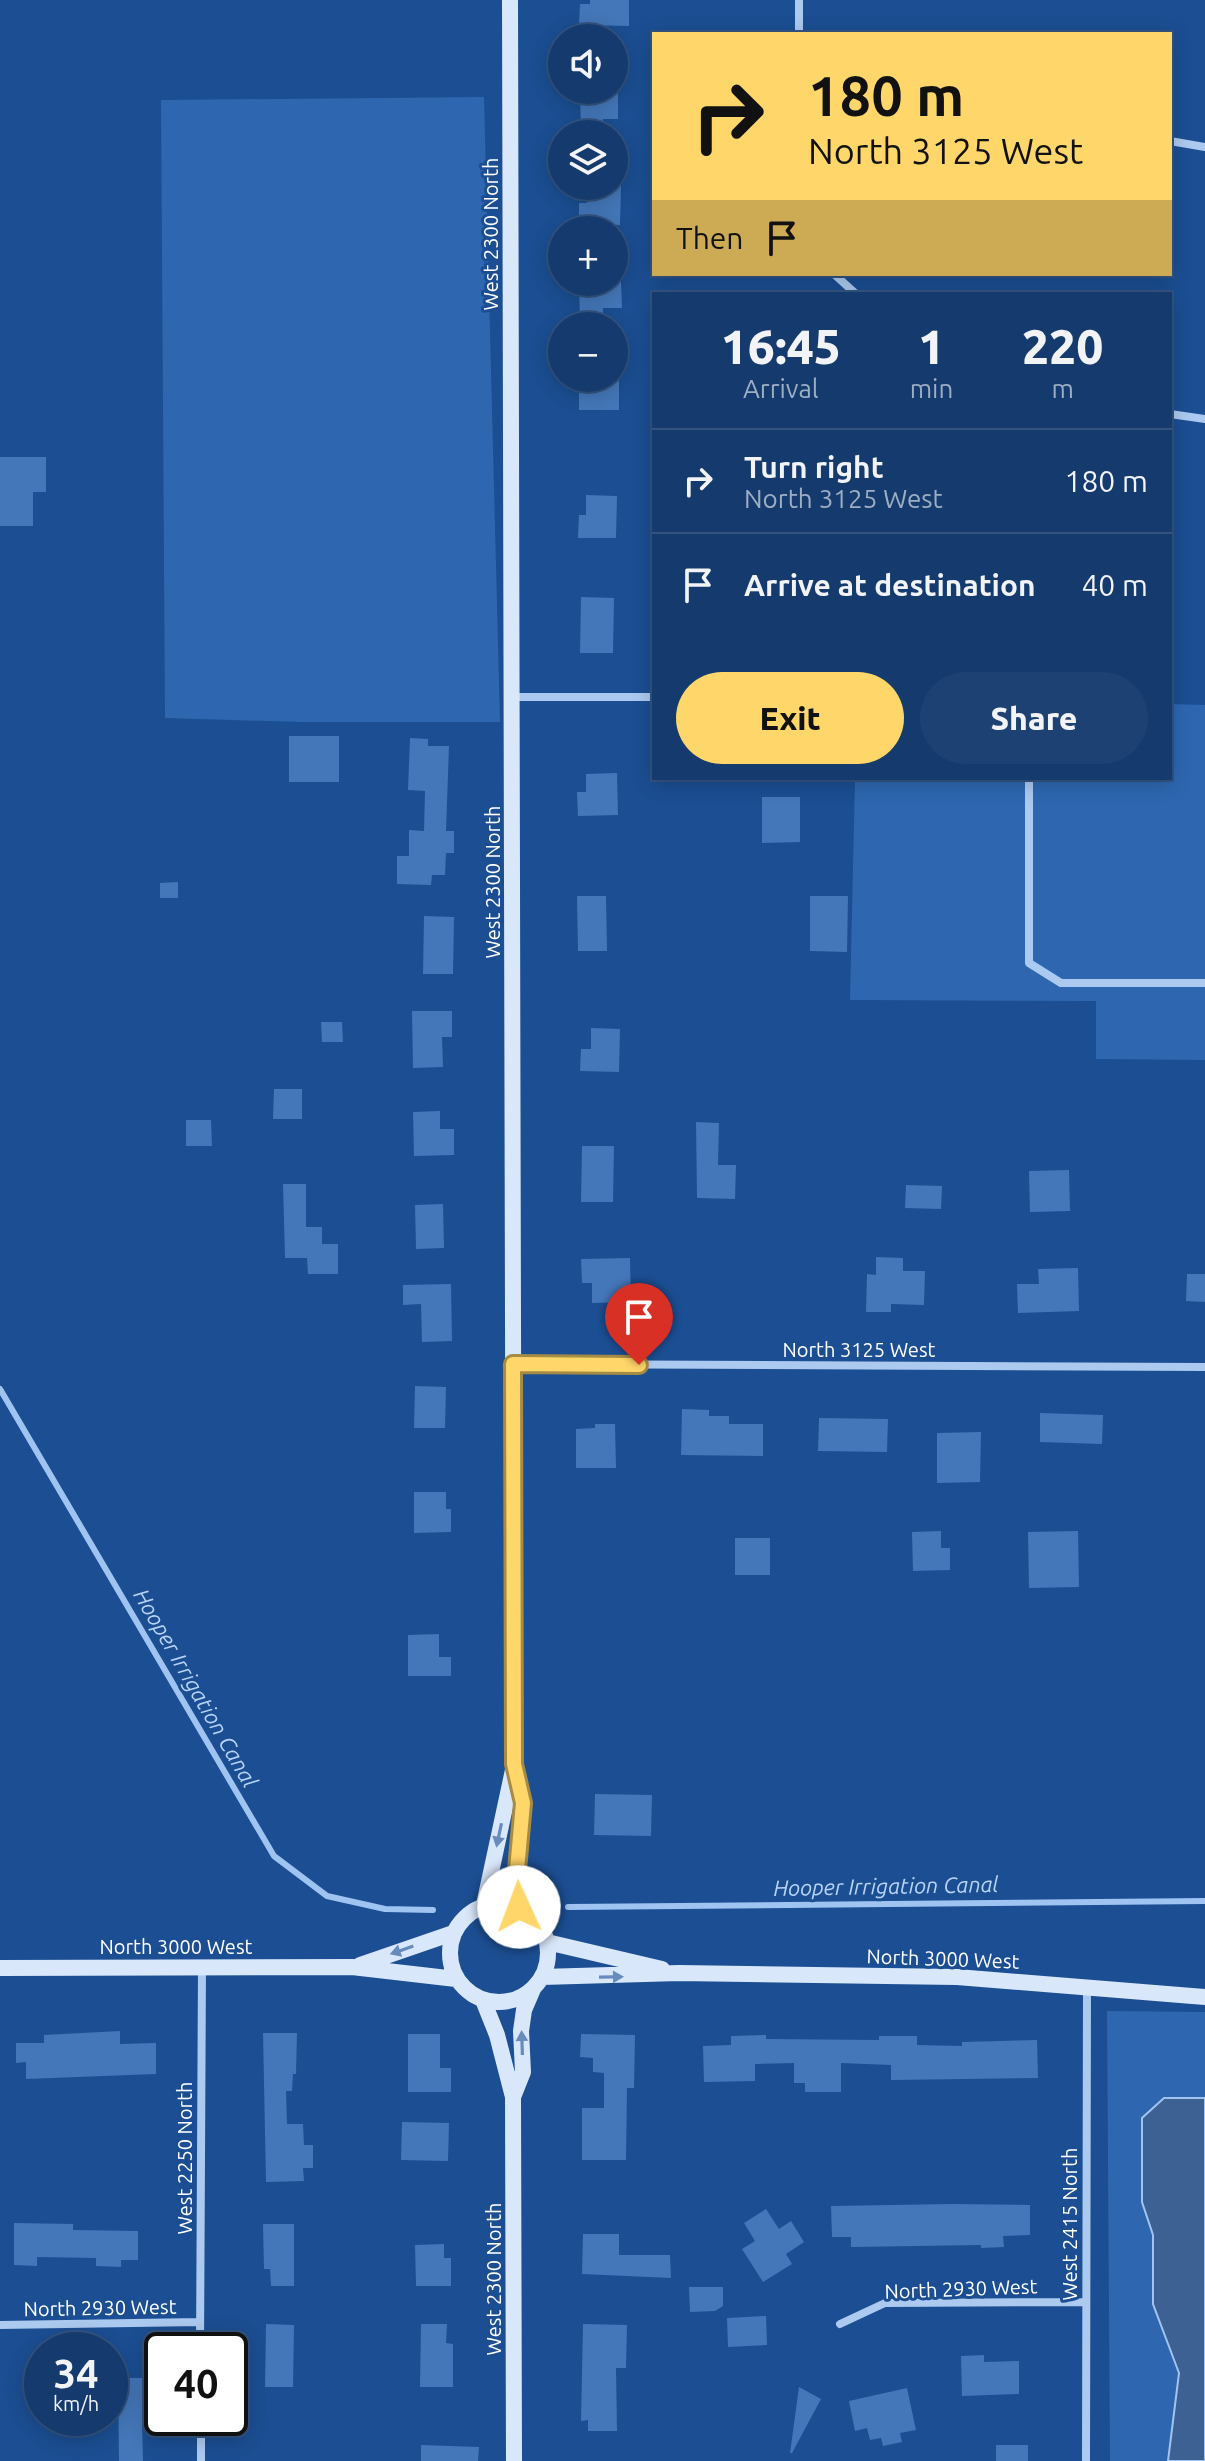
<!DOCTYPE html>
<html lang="en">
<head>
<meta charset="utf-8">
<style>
	body { margin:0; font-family:Ubuntu,sans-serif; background:#1d4173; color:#f1f3f6; height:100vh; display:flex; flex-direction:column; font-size:30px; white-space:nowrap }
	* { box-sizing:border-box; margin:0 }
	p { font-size:26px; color:#9dadc2 }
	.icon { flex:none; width:44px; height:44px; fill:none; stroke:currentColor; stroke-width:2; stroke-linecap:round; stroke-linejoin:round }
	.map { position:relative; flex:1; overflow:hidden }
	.panel { position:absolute; left:652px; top:292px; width:520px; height:488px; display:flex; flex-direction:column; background:#143a6e; border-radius:0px; box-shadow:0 4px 20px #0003,0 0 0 2px #335481 }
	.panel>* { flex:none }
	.hud { position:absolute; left:652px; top:32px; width:520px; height:244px; border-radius:0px; box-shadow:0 4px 20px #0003,0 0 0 2px #335481; background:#ffd669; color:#111; overflow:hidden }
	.controls { position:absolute; left:548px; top:24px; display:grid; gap:16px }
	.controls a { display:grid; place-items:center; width:80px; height:80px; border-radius:50%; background:#143a6e; box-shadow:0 4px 20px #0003,0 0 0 2px #335481; font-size:40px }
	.speed { position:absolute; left:24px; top:2332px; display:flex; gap:16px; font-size:40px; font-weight:700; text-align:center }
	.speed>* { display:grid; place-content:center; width:104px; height:104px; border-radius:50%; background:#143a6e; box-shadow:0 4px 20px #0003,0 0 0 2px #335481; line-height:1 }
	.speed small { font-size:20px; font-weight:400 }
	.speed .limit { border:4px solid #111; border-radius:12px; background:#fff; color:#111 }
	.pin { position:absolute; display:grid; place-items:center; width:68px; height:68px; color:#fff; margin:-82px -34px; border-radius:50% 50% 50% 0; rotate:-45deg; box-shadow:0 0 8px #0007 }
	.pin .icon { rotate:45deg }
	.me { position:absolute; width:88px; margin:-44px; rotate:358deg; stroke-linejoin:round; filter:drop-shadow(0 0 6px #0008) }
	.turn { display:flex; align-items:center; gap:28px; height:168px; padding:0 24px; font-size:36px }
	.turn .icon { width:104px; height:104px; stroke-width:2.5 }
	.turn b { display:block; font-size:56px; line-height:68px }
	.then { display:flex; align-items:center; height:76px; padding:0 24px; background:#0003; gap:16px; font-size:30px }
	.eta { display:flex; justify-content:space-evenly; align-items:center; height:136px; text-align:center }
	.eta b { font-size:48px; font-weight:800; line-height:56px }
	.button { display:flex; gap:16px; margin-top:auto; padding:16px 24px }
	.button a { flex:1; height:92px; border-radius:48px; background:#ffd669; color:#111; font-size:32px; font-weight:800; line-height:92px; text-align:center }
	.button a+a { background:#1d4173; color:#f1f3f6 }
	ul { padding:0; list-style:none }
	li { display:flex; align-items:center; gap:24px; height:104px; padding:0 24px; border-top:2px solid #335481 }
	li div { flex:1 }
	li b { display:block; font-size:30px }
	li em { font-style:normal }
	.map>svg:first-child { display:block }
	.green { fill:#2e67b0 }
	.water { fill:#3d6193; stroke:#9fc4f1; stroke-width:2 }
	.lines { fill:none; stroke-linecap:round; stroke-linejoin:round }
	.stream { stroke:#9fc4f1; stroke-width:6 }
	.building { fill:#4477b9 }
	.street { stroke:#acc9ef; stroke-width:8 }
	.secondary { stroke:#d9e7fa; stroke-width:16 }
	.oneway { fill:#678bbc }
	.route-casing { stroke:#a68b44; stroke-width:20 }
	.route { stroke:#ffd669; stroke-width:14 }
	.labels { text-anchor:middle; stroke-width:6; stroke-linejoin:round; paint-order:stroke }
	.street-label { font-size:20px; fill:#fff; stroke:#1b4e92 }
	.water-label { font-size:22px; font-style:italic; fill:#b8d3f6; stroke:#1b4e92 }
</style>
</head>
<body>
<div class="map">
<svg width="1205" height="2461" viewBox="0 0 1205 2461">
	<rect width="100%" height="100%" fill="#1b4e92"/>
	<path class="green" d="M484,97L500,722H301L165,718L161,100Z
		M1170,704L1205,705V1060L1096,1059V1001L850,1000L855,778H1170Z
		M1107,2011L1205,2012V2461H1110Z"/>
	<path class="water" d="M1164,2098H1205V2461H1168L1179,2373L1153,2304V2235L1142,2202V2118Z"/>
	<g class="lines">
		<path class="stream" d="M0,1389L274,1856L327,1896L385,1909L433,1910
			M568,1907L1205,1901"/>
	</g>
	<path class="building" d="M590,0H629V26L579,25L580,4H590Z
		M580,90H618V119H603V130L581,131Z
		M588,186H621L620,225L579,224V203H587Z
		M587,282H621L622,308H603V319L580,320L579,287H588Z
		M579,378H619V410H579Z
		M0,457H46V492H33V526H0Z
		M586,495L617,496L616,538H578L579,515H586Z
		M581,597L614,598L613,653H580Z
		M289,736H339V782H289Z
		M410,738L428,739V746H449L446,831H454V853H446L445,875H432L431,885L397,884V856H409V830L424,831L425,791L408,790Z
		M617,773L618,815L578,816L577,792H586V774Z
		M762,797H800V842L762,843Z
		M178,882V898H160V883Z
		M577,896H606L607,951H578Z
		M810,896H848L847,952L810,951Z
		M424,916L454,917L453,974H423Z
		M412,1011H452V1037H442L443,1067L413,1068Z
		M321,1022H342L343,1042H322Z
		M591,1028L620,1029L619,1072L580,1071L581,1049H591Z
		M274,1089H302V1119H273Z
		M440,1111V1129H454V1155L414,1156L413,1112Z
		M186,1120H211L212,1146H186Z
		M696,1122L719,1123L718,1165H736L735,1199L697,1198Z
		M582,1146H614L613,1202H581Z
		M1069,1170L1070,1211L1030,1212L1029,1171Z
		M283,1184H306V1227H322V1244H338V1274H308L307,1258H285Z
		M906,1185L942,1186L941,1209L905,1208Z
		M443,1204L444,1248L416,1249L415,1205Z
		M876,1257L903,1258V1271H925L924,1305L891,1304V1312H866L867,1274L876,1275Z
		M630,1258L631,1302L592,1303V1283H582L581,1259Z
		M1078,1268L1079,1311L1018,1313L1017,1284H1039L1038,1269Z
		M1187,1274H1205V1302L1186,1301Z
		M451,1284L452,1341L422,1342L421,1304L403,1305V1285Z
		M415,1386L446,1387L445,1428H414Z
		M682,1409L709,1410V1416H729V1424H763V1456L681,1455Z
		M1040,1413L1103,1415L1102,1444L1040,1442Z
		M819,1418L888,1419L887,1452L818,1451Z
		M595,1424H615L616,1468H576V1429L595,1428Z
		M981,1432L980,1482L937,1483V1433Z
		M414,1492H446V1509H451V1532L414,1533Z
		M941,1531V1548H950V1570L913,1571L912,1532Z
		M1078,1531L1079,1587L1029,1588L1028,1532Z
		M735,1538H770V1575H735Z
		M439,1634V1657H451V1676H408V1635Z
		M595,1794L652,1795L651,1836L594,1835Z
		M120,2031V2044L156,2043V2074L26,2079V2062L16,2063V2043H44V2035Z
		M263,2033H297L296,2074H293L292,2091H286L287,2124H303L304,2145H313V2168H303L304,2181L266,2182Z
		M408,2034H440V2068H451V2092H408Z
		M581,2034L635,2035L634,2088H627L626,2160H582V2108H604V2073L593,2072V2058L580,2057Z
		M766,2035V2039L879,2040V2036H917V2045L962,2046V2042L1037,2040L1038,2078L891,2080V2065L841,2063V2092H805V2083H794V2063L755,2064V2081L704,2082L703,2046L731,2045V2036Z
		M402,2122L449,2123L448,2161L401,2160Z
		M952,2204L1030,2205V2235L1003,2236L1004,2247L981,2248V2245L851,2247V2237H832L831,2206Z
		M766,2209L779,2229L791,2221L804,2242L786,2254L792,2264L763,2282L742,2249L755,2241L744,2223Z
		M14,2223L73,2224V2230L138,2231V2260H121V2267L96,2266V2258L37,2257V2266L14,2265Z
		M263,2224H294V2286H271L270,2269H264Z
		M583,2234H619V2255H670L671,2278L582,2274Z
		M444,2244V2258H451V2286H416L415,2245Z
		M689,2287H723V2306L715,2311L690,2312Z
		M766,2316L767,2345L728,2347L727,2318Z
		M266,2324L294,2325L293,2387H265Z
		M421,2324H447L446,2343L453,2344V2387H420Z
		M583,2324L627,2325L626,2368H616L617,2431H588V2420L581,2421Z
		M984,2355V2362L1019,2361V2394L962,2396L961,2356Z
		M118,2378H149L150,2421H142L143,2461H119Z
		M799,2387L821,2399L792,2453H790Z
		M907,2388L916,2430L900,2433L902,2442L883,2446L881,2438L870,2440L867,2428L855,2431L849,2401Z
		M421,2445L479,2447L478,2461H421Z
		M996,2445H1028V2461H996Z"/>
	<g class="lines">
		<path class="street" d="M799,0V34
			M1170,141L1205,147
			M834,274L856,294
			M1170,414L1205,419
			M513,697H654
			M1029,778V963L1061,983H1205
			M514,1364L1205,1367
			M840,2324L885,2303L1086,2302
			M0,2325L200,2322
			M200,2350L202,1967
			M201,2418V2461
			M1086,2461L1087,1988"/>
		<path class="secondary" d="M510,0L514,1764L523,1803L517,1870L519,1907
			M450 1953a49 49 0 1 1 98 0a49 49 0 1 1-98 0Z
			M484,1905L513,1770
			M547,1942L662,1969
			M360,1965L453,1933
			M0,1968L352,1967L456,1979
			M542,1977L679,1973L957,1977L1205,1997
			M483,2000L497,2035L513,2097L514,2461
			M513,2097L523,2072L521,2031L524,2010L533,1989"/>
	</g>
	<defs><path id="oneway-solid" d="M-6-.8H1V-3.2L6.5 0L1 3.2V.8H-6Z" transform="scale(2)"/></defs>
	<g class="oneway">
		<use href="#oneway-solid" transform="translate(499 1835) rotate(102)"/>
		<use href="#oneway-solid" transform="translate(402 1950) rotate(161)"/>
		<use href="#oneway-solid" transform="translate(611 1977) rotate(-1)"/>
		<use href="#oneway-solid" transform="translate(522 2043) rotate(-92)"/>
	</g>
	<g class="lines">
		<g class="route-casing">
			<path id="route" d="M519,1907L517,1870L523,1803L514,1764L513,1364L639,1365"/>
		</g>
		<use href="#route" class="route"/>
	</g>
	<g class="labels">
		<g class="street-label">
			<text transform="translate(491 234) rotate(-90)" y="7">West 2300 North</text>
			<text transform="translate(493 882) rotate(-90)" y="7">West 2300 North</text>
			<text x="859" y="1357">North 3125 West</text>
			<text x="176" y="1954">North 3000 West</text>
			<text transform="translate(943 1959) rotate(2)" y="7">North 3000 West</text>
			<text transform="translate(185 2158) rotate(-90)" y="7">West 2250 North</text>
			<text transform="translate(1070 2224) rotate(-90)" y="7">West 2415 North</text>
			<text transform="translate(494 2279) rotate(-90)" y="7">West 2300 North</text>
			<text transform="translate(961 2289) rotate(-2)" y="7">North 2930 West</text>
			<text transform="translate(100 2308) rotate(-1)" y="7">North 2930 West</text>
		</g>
		<g class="water-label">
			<text transform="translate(196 1688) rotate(60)" y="8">Hooper Irrigation Canal</text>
			<text transform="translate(886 1886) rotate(-1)" y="8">Hooper Irrigation Canal</text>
		</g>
	</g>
</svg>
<div class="controls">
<a><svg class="icon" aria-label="sound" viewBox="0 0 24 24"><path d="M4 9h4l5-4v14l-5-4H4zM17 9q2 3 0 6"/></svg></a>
<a><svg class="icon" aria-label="layers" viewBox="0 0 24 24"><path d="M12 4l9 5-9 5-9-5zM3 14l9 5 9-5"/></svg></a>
<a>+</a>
<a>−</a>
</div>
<div class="speed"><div>34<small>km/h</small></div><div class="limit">40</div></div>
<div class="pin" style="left:639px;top:1365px;background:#d93025"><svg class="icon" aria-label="arrive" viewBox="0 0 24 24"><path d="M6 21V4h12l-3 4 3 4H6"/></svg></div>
<svg class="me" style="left:519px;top:1907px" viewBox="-20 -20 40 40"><circle r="19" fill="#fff"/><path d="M0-13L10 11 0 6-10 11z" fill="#ffd669"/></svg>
<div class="hud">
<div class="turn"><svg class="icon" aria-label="right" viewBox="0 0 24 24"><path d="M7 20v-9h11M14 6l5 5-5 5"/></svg><div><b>180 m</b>North 3125 West</div></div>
<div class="then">Then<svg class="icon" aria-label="arrive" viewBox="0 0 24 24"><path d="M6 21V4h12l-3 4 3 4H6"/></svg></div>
</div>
<section class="panel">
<div class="eta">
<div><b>16:45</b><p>Arrival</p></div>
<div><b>1</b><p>min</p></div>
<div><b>220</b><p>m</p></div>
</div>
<ul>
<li><svg class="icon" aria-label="right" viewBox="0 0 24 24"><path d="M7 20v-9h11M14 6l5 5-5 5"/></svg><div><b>Turn right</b><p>North 3125 West</p></div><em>180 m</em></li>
<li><svg class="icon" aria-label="arrive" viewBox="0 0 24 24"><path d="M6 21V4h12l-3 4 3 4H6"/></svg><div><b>Arrive at destination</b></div><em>40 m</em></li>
</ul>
<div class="button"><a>Exit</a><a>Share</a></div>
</section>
</div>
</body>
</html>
